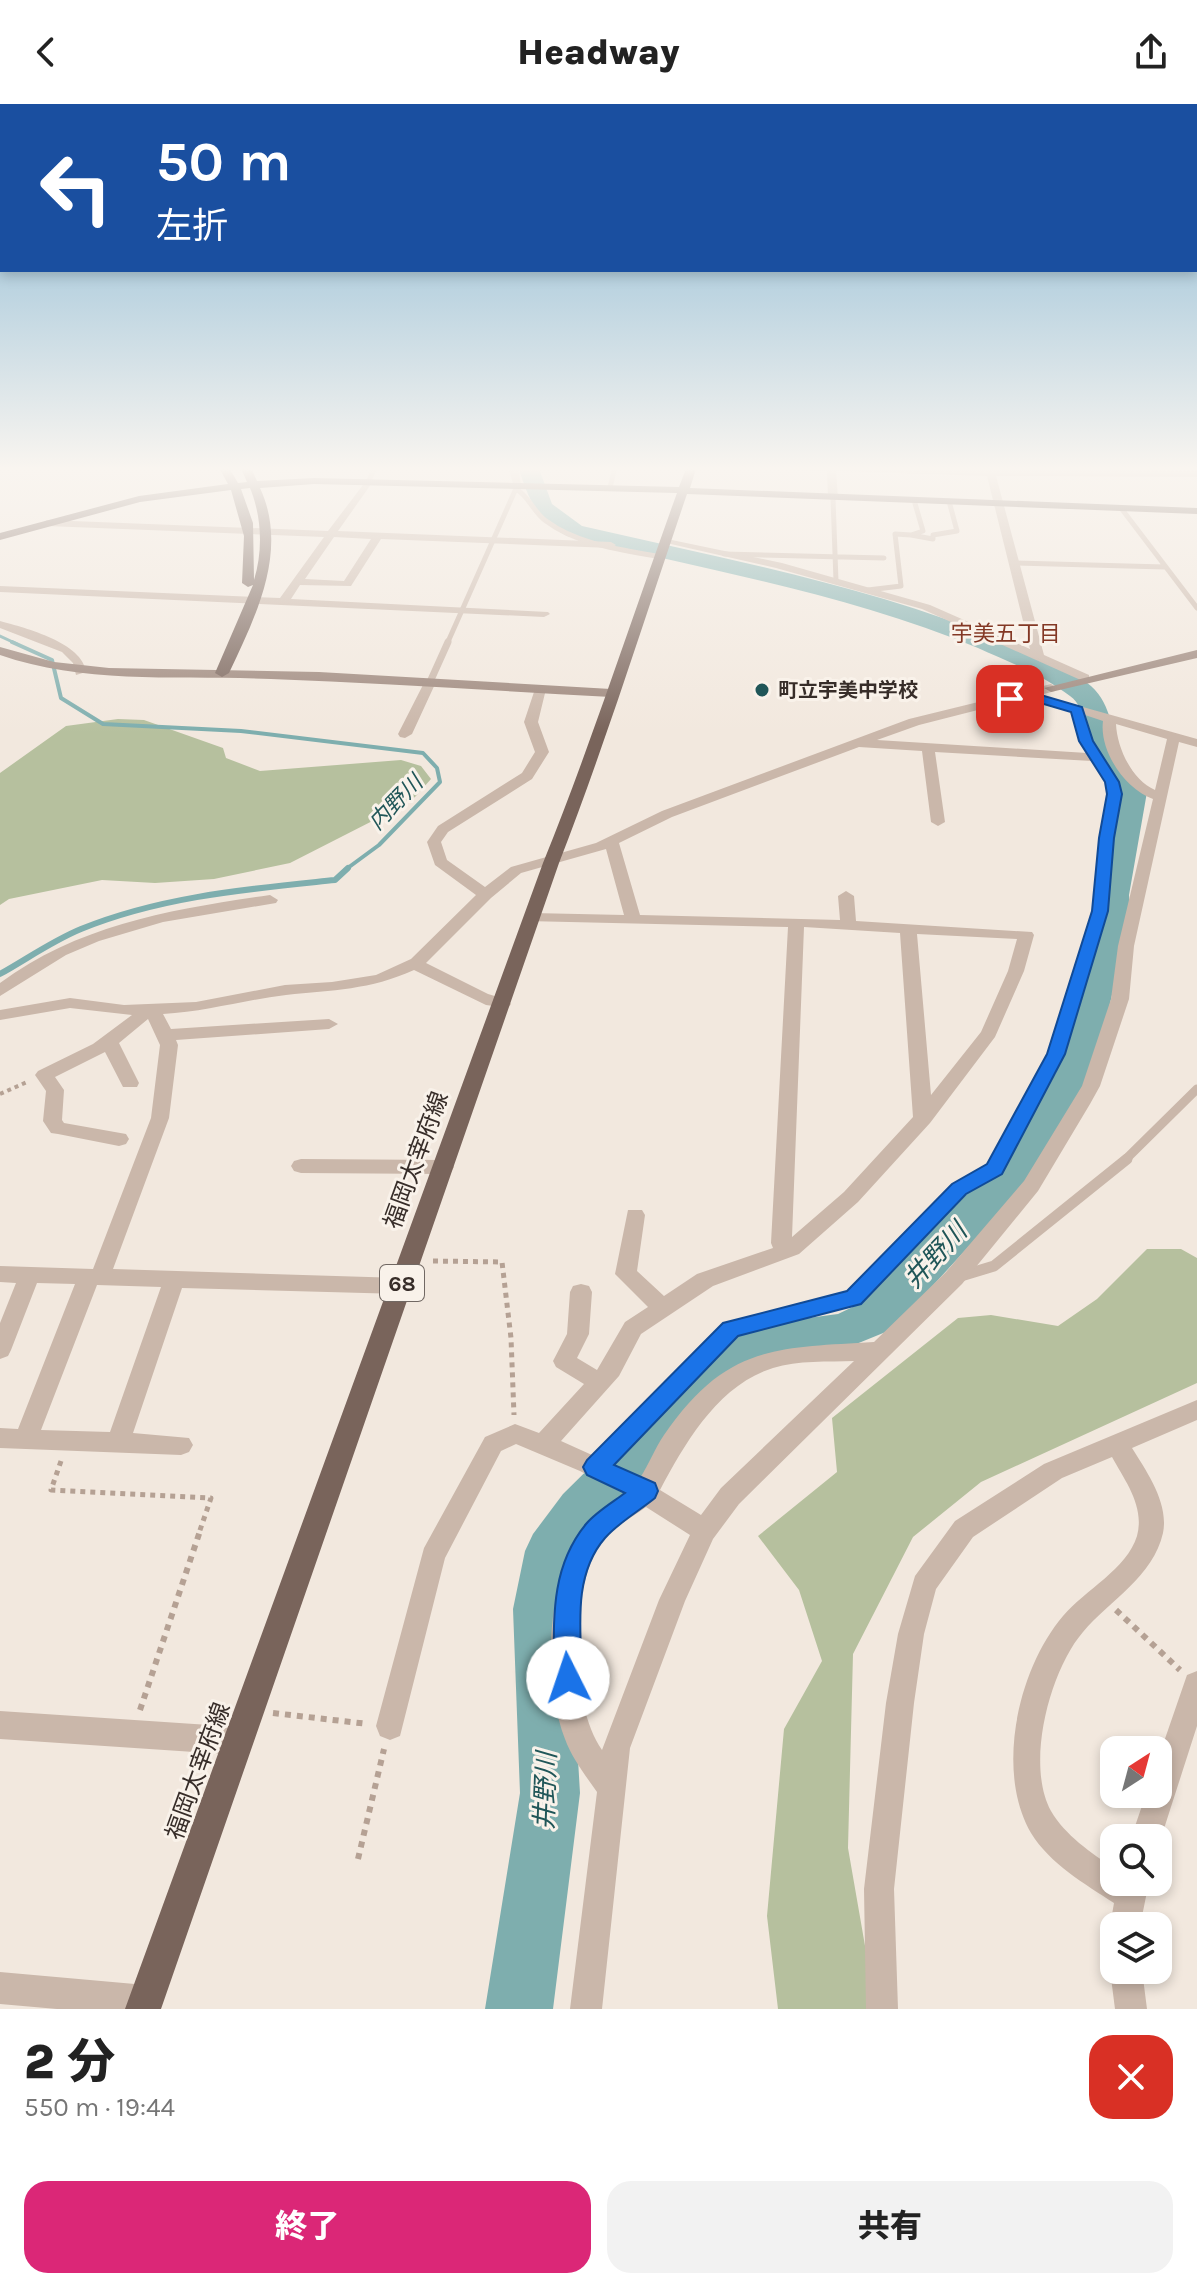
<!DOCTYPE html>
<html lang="ja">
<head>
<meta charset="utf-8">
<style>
	body { margin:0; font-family:Karla,"Noto Sans JP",sans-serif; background:#f2f2f2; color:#222; height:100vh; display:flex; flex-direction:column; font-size:30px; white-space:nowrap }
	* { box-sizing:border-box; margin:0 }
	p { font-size:26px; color:#767676 }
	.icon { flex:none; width:44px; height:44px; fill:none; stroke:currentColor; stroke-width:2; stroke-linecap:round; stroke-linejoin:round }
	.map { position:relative; height:1905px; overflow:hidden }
	.side { display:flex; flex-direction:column; background:#fff; flex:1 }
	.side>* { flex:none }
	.guide { position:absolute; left:0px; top:0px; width:1198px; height:168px; box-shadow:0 4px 12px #0003; background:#1a4fa0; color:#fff; overflow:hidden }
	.needle { width:52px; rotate:36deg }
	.buttons { position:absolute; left:1100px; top:1632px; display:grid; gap:16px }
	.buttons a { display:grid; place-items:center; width:72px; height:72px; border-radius:16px; background:#fff; box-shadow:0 4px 12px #0003; font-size:40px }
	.pin { position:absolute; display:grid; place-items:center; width:68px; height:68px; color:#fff; margin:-34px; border-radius:16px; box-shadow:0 4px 12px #0006 }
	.me { position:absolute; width:88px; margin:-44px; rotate:356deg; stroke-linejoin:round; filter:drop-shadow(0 0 6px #0008) }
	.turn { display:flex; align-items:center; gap:28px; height:168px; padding:0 24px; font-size:36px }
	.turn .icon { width:104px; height:104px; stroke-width:2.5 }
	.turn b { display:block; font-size:56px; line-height:68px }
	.round { display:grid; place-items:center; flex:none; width:84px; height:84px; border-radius:24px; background:#f2f2f2 }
	.headline { display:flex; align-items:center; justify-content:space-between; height:136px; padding:0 24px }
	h1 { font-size:48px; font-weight:800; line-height:60px }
	.action { display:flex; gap:16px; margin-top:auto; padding:16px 24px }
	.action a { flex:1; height:92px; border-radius:24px; background:#db2777; color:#fff; font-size:32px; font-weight:800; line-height:92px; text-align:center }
	.action a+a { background:#f2f2f2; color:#222 }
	header { display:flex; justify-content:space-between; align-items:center; height:104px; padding:0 24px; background:#fff; font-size:36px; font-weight:800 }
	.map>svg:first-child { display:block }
	.green { fill:#b6c09e }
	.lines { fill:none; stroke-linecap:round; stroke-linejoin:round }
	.stream-far2 { stroke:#7eaeae; stroke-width:3 }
	.stream-far1 { stroke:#7eaeae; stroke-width:4 }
	.stream { stroke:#7eaeae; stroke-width:6 }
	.river { fill:#7eaeae; fill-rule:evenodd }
	.path-far2 { stroke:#b5a194; stroke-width:4; stroke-dasharray:4 4; stroke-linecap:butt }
	.path-far1 { stroke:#b5a194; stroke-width:5; stroke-dasharray:5 5; stroke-linecap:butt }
	.path { stroke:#b5a194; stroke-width:6; stroke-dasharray:6 6; stroke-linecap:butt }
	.lane-far3 { stroke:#cab7aa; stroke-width:5 }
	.lane-far2 { stroke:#cab7aa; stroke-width:7 }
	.lane-far1 { stroke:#cab7aa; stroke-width:9 }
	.lane { stroke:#cab7aa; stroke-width:11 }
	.street { fill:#cab7aa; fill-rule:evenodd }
	.secondary { fill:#9d877c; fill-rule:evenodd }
	.primary { fill:#79645b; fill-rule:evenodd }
	.route { fill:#1a73e8; stroke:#114b97; stroke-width:2 }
	.poi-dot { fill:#205658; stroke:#f9f2ea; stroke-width:3 }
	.labels { text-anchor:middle; stroke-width:6; stroke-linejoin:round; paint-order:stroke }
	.far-poi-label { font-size:20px; font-weight:bold; fill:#372d29; stroke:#f9f2ea; text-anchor:start }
	.far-neighbourhood-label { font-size:22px; fill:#833825; stroke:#f9f2ea }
	.far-water-label { font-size:22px; font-style:italic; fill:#205658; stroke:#f9f2ea }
	.shield { fill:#f9f2ea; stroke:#716863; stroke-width:2 }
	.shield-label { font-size:22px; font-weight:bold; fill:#372d29 }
	.street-label { font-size:24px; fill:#372d29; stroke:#f9f2ea }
	.water-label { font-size:26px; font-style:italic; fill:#205658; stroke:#f9f2ea }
</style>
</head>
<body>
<header><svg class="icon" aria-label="back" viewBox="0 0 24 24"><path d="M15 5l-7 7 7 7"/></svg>Headway<svg class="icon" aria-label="share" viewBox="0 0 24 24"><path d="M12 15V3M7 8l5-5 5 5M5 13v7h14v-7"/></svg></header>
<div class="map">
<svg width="1197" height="1905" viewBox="0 0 1197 1905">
	<rect width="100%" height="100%" fill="#f2e8de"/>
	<path class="green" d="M118,615L144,616L223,644L226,654L260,667L401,656L421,662L431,675L415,693L392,707L290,759L214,775L155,779L102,776L9,795L0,801V669L66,622Z
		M1147,1145H1181L1197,1154V1279L981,1378L913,1433L853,1550L848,1744L876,1905H778L767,1812L784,1625L822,1557L799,1486L758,1432L837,1368L832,1314L958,1214L991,1211L1058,1222L1097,1195Z"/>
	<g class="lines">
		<path class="stream-far2" d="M0,532L17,540"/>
		<path class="stream-far1" d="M12,538L52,556L61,594L103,620L241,627L423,649L437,664L440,678L379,741L345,766"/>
		<path class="stream" d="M0,870C27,855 52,837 81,825C162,792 249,785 335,776L348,764"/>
		<path class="river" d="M518,362H538L552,400L582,422C724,455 869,481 1005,538C1032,549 1069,562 1091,582C1113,602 1110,628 1123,653C1130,665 1139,676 1147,688L1129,791L1130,813L1094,969L1026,1080L893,1225L844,1245L754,1261L599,1422L577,1455L569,1505L580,1689L553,1905H485L520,1689L513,1505L525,1447L533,1430L563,1390L720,1235L763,1220L838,1210L861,1199L996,1060L1056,969L1096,813L1097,791L1117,688C1110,676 1100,665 1094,652C1084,633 1088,605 1070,592C1043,571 1009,558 978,544C847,489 705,466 567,432C536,415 528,394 518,362Z"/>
		<path class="path-far2" d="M0,990L27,978"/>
		<path class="path-far1" d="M433,1157L502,1158L511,1234L514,1311
			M61,1357L51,1386L211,1394L199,1429"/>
		<path class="path" d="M1116,1506L1180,1566
			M140,1606L200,1427
			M273,1609L368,1620
			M358,1755L384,1645"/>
		<path class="lane-far3" d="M369,376L376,362
			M610,384L615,362
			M516,385C528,391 534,409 546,417C578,441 623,446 662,453
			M833,394L836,477
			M914,396L923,427L911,431L933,435V431L957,427L949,397
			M1121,404L1197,504
			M724,450L884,454
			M1016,459L1165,463
			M868,486L901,482L895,430L911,431
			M447,540L518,380"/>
		<path class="lane-far2" d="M430,578L448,538"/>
		<path class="lane-far1" d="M1124,1057L1197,985"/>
		<path class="lane" d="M961,1172L994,1162L1127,1055"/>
		<path class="street" d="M508,362H518L521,382L513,380Z
			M748,362L1197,367V373L996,372L1044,551L1089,571V577L1085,578L922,505L776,464L662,438L667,435L782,459L930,501L1030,545L987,372L836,367L838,394L833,397L828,394L827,367L753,365Z
			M369,373L374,376L338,427L611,438L616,441L611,444L381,435L351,482L300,481L291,495L548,508L550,510L544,513L0,488V482L280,494L324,433L47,422L42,419L47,416L328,427ZM334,433L371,435L344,477L305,475Z
			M0,517C26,524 83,539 86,568L76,571L73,559L62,548L0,524Z
			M426,575L436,578L412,630L405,634L400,633L398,630Z
			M1051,580L1057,584L1055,587L1040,591L1197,635V643L1179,638L1134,842L1129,895L1100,982L1090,1000L1038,1087L962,1180L739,1400L713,1435L685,1497L630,1644L602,1905H570L597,1688C585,1671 572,1654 565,1635C542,1576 546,1472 586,1420C595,1408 612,1400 625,1390L580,1367L516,1340L501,1347L445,1454L400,1632L390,1636L380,1632L376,1622L424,1444L485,1333L515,1320L539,1329L584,1280L556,1263L553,1257L567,1230L570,1188L573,1182L581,1180L589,1182L592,1188L589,1230L577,1254L597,1266L625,1218L648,1203L615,1170L628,1106H642L645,1111L637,1167L664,1192L697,1170L773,1144L771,1139L788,823L526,817L524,814L526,811L532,809L624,811L606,745L521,769L491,794L426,859L488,890L508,896L511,900L508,904L486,901L414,866C370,886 333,886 286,891C244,896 205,908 163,910L171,925L329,915L338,920L329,925L176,936L178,941L169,1014L113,1165L401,1174L409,1176L412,1182L409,1188L401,1190L182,1184L133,1329L189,1334L193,1341L189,1348L181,1351L0,1344V1324L18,1325L75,1180L37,1179L11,1246L8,1252L0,1255V1219L16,1179L0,1178V1162L93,1165L151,1014L160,941L148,915L119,939L139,979L137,983H123L105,948L55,973L64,986L62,1016L64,1019L126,1030L129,1035L126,1040L119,1042L58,1030L51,1029L43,1017L46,987L35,971L38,967L93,940L132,911L70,904L0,916V906L70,894L124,901L196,898L285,881L332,878L376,871L411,855L476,791L435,761L427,738L438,722L522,669L535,648L524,618L536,582L546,585L538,618L549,648L532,675L448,728L441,738L447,756L485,783L511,763L596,739L662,707L909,615ZM1025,594L1071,608L1079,637L1087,649L877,636L919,621ZM1085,611L1103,617C1099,647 1125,685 1153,695L1118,842L1111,895L1082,982L1024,1077L946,1168L874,1238C775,1244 726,1241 664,1331C655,1344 649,1360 640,1374L614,1361L738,1232L862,1200L966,1090L1002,1070L1065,950L1108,807L1113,734L1122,690L1119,678L1093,637ZM1116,620L1167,635L1155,686C1132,676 1117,644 1116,620ZM859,643L922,647L931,718L938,722L945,718L935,648L1092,657L1105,678L1108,690L1099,734L1092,807L1047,950L988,1060L952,1080L847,1187L723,1219L592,1351L561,1337L619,1272L641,1230L713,1182L799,1150L858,1098L930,1019L995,933L1024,867L1034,831L1032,828L856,817L854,792L846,787L838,792L840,816L640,811L619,739L672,713ZM804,823L900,829L913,1013L844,1088L792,1133ZM917,830L1017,835L1008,867L981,928L931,991ZM97,1181L161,1183L110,1328L41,1326ZM854,1257L721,1384L701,1411L660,1386C685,1339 718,1281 773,1264C798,1256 828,1258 854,1257ZM646,1403L690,1431L659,1496L602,1646C569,1598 569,1485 602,1437C613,1422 632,1414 646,1403Z
			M270,791L278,796L276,799L163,818L99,837L66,851L0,892V879C80,820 174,805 270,791Z
			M301,1055L444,1056L451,1058L454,1063L451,1068L444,1070L301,1069L294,1067L291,1062L294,1057Z
			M1197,1296V1316L1132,1344C1147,1368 1169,1399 1163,1429C1153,1473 1110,1496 1083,1528C1050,1566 1025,1660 1051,1707C1065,1731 1091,1749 1114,1764V1778H1149L1140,1822H1114V1833L1110,1822L1114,1799C1085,1780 1050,1760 1031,1729C995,1667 1018,1565 1063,1512C1085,1486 1127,1465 1137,1432C1145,1402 1125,1377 1112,1353L1062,1374L973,1433L936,1485L924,1530L914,1599L894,1785L898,1905H866L864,1785L886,1599L898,1530L915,1472L955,1417L1044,1360Z
			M1197,1567V1622L1161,1734L1158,1741V1734H1131L1146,1690H1158V1655L1187,1571Z
			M0,1607L239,1623L249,1627L253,1637L249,1647L239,1651L0,1635Z
			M1114,1857V1866H1142L1147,1905H1115L1110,1866Z
			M0,1868L146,1881L157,1886L162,1897L159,1905H57L0,1900Z"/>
		<path class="secondary" d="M0,543L54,558L109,564L319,568L611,585L618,589L611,593C498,587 384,579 271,575C180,571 87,581 0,551Z
			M1197,546V554L1051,588L1044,584Z"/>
		<path class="primary" d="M218,362H228L238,379L247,378L240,362H250L257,377L314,374L679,383L687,362H697L690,384L1197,404V410L687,390C645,513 606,638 559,759L161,1905H125L543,759C592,638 632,513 677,389L314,380L260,384C289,446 256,512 229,569L222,573L215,569L253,481L248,483L242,479L244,432L231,386L140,398L0,436V429L139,392L228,380ZM250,384C262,413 263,447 254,476L253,419L241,385Z"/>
	</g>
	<linearGradient id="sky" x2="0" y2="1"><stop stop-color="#7db2d1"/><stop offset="0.58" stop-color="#f9f5f0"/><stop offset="1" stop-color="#f9f5f0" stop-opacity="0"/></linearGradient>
	<rect width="1197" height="629" fill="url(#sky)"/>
	<path class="route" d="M1027,587L1082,603L1093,637L1119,678L1122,690L1114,734L1108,807L1065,950L1002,1070L966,1090L861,1200L738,1232L614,1361L655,1379L658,1387L655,1394C639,1407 618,1419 605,1434C572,1472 581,1527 582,1574L578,1583L568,1587L558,1583L554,1574C554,1519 549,1465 586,1420C596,1408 613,1398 625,1389L587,1371L583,1363L587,1356L723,1219L847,1187L952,1080L987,1060L1047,950L1092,807L1099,734L1107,690L1105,678L1079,637L1071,608L1027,595L1010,599L1003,595Z"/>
	<circle class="poi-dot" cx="762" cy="586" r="8"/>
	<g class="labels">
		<g class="far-poi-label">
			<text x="778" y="593">町立宇美中学校</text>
		</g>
		<g class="far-neighbourhood-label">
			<text x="1006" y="537">宇美五丁目</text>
		</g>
		<g class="far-water-label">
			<text transform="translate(395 698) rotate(-46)" y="8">内野川</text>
		</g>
		<rect class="shield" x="380" y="1161" width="44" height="36" rx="6"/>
		<g class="shield-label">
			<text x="402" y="1187">68</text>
		</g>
		<g class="street-label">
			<text transform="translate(416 1056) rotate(-70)" y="8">福岡太宰府線</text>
			<text transform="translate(198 1667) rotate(-70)" y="8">福岡太宰府線</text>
		</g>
		<g class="water-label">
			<text transform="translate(935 1151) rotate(-47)" y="9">井野川</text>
			<text transform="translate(545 1687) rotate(-88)" y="9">井野川</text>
		</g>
	</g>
</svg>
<div class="buttons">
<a><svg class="needle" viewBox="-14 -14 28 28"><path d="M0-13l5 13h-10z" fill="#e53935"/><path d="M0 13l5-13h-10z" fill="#767676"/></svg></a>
<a><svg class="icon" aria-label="search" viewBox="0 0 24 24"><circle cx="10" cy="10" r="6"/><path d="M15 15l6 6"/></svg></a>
<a><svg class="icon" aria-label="layers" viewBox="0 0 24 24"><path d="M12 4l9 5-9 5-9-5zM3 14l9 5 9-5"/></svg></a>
</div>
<div class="pin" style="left:1010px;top:595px;background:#d93025"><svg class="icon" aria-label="arrive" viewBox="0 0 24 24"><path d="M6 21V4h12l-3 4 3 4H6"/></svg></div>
<svg class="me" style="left:568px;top:1574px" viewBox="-20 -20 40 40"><circle r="19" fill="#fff"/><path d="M0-13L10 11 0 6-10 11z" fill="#1a73e8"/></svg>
<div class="guide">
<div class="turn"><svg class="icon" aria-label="left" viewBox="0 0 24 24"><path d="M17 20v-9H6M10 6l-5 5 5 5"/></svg><div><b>50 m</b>左折</div></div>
</div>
</div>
<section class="side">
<div class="headline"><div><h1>2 分</h1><p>550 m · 19:44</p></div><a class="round" style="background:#d93025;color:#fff"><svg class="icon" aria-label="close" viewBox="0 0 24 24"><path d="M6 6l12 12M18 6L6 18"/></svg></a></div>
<div class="action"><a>終了</a><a>共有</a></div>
</section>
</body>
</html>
